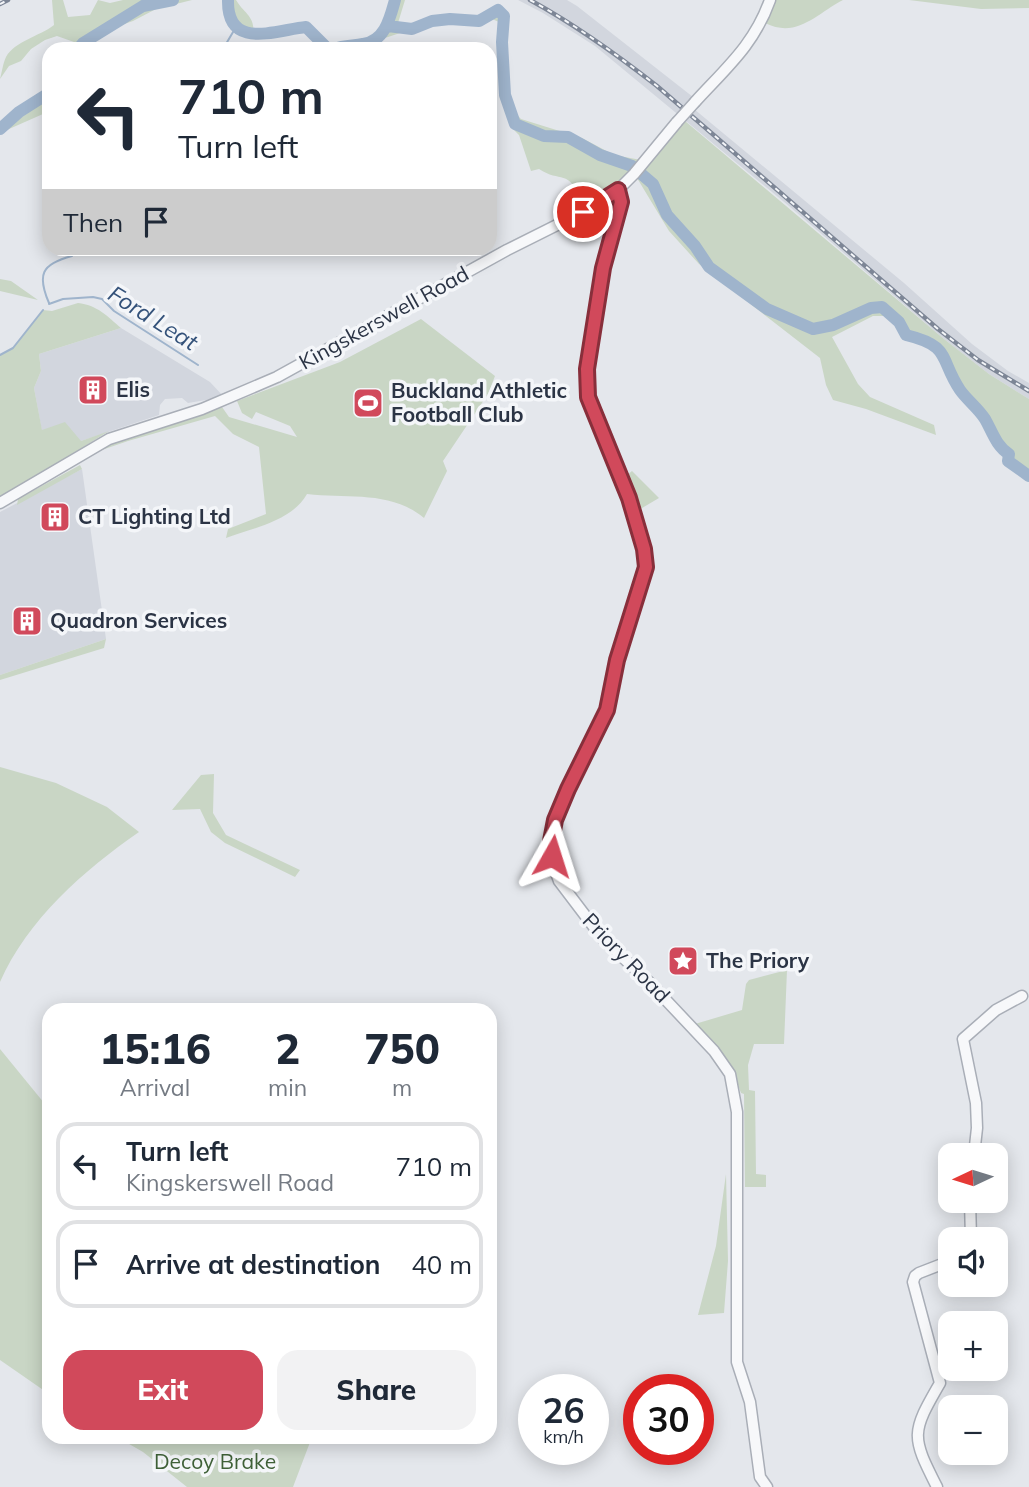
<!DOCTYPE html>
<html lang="en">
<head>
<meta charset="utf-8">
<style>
	body { margin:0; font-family:Mulish,sans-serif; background:#f2f2f3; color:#1f2937; height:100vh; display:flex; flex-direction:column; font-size:26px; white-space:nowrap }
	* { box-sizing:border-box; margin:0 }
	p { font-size:23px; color:#747a83 }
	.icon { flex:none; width:38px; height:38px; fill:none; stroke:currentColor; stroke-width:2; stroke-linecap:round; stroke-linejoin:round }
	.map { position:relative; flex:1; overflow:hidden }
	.sheet { position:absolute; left:42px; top:1003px; width:455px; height:441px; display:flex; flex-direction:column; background:#fff; border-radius:21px; box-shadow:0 4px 18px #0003 }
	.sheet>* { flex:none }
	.top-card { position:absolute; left:42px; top:42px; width:455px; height:214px; border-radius:21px; box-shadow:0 4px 18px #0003; background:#fff; color:#1f2937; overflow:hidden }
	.needle { width:46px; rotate:266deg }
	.fabs { position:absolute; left:938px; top:1143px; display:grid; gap:14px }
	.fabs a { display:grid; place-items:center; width:70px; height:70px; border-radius:14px; background:#fff; box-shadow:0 4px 18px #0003; font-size:35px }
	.speed { position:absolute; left:518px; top:1374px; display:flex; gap:14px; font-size:35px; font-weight:700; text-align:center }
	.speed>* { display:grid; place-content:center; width:91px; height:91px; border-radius:50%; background:#fff; box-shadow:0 4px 18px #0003; line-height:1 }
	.speed small { font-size:18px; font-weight:400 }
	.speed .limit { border:10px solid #d22; background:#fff; color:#111 }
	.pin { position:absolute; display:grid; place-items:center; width:60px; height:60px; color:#fff; margin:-30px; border:4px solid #fff; border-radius:50%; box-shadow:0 2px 7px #0007 }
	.me { position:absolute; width:77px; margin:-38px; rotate:6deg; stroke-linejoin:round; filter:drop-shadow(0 0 5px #0008) }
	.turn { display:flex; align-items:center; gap:24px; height:147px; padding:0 21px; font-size:32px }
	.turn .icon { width:91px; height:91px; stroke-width:2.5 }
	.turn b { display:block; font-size:49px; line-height:60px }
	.then { display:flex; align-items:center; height:66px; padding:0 21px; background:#0003; gap:14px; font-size:26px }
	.eta { display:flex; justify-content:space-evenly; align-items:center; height:119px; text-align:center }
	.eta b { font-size:42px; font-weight:800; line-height:49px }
	.button { display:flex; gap:14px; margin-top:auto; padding:14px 21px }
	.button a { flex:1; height:80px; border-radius:21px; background:#d1495b; color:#fff; font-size:28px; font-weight:800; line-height:80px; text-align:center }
	.button a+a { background:#f2f2f3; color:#1f2937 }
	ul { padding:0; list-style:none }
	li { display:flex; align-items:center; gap:21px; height:88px; margin:0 14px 10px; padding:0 7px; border:4px solid #e0e1e3; border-radius:21px }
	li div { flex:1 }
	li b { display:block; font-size:26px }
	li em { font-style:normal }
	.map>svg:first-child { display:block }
	.built { fill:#d2d6de }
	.green { fill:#c9d6c5 }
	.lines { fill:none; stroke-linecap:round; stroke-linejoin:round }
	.stream { stroke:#9fb4cc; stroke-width:2 }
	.river { stroke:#9fb4cc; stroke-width:12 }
	.minor-casing { stroke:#a9aeb7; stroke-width:13 }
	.minor { stroke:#f7f8fa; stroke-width:10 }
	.rail-casing { stroke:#7d8696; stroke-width:4.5 }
	.rail { stroke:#f4f6f9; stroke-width:2; stroke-dasharray:5; stroke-linecap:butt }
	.minor-bridge-casing { stroke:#a9aeb7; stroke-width:13; stroke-linecap:butt }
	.minor-bridge { stroke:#f7f8fa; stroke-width:10 }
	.route-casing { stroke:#882f3b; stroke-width:18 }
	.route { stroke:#d1495b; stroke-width:12 }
	.labels { text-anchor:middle; stroke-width:7; stroke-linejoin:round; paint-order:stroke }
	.street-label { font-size:21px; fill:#2b3445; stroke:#f4f6f9 }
	.poi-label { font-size:21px; font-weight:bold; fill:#2b3445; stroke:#f4f6f9; text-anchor:start }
	.park-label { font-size:21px; fill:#3f6138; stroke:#f4f6f9 }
	.water-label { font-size:23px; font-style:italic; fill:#34527a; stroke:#f4f6f9 }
</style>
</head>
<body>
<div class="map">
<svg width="1029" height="1487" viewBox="0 0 1029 1487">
	<rect width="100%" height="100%" fill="#e4e7ec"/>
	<path class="built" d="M518,0H567L577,6L693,97L688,103L694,109L904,283L972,344L1008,371L1029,383V399L989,374L944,339L789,206L595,46L543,13Z
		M121,328L210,382L224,397L188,403L182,398L165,399L160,405L159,415L81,441L42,431L34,388L41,371L39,354Z
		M82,469L106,639L0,675V512Z"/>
	<path class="green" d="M52,0H63L68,17L90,15L98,0L110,3L123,0H192L156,9L133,21L110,29L82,49H74V42L57,36L45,40L31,49L21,61L9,66L0,79C2,72 3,63 6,57C15,41 40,36 54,25Z
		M225,0H236C246,16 254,14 254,36H242L234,31Z
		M392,0H405L398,23L412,29L367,44L384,24Z
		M773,0H843C816,14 797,39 765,23Z
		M909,0H1029V8L981,9Z
		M499,6L503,7L506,14C505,40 502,102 521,119L582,138L614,155L641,160L613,190L585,204L582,198L579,199C570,169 560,183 539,169L531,171L519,135L510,126L500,92L499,22L492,19L479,21Z
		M49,93V103L43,114L0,133V129L19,112Z
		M685,121L944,339L989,374L1029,399V476L1008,461L1009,454L1001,449L983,416L957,385L942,352L922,339L906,335L884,316H873L832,337L858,384L870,397L934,425L936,435L866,409L833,400L826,385L820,358L699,264L669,231L637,178Z
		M0,279L11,281L38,300L0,291Z
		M78,303C97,305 107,316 121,328L39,354L41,371L34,388L42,430L65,422L81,441L109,431L0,499V355L13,348L43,310L52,311Z
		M421,319L495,376L488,394L443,461L447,471L424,518C390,490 349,499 307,494C292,521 253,528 226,538L228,529L266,514L259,447L233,434L215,416L128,441L93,453L107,444L222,407L229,417L297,437L290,426L256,412L252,419L242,413L237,401L340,362Z
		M80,465L82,469L17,505L18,499Z
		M632,471L659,498L637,511L626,476Z
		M106,639L104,648L0,680V675Z
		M0,767L56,783L107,807L139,832C84,870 27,920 0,982Z
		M214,774L213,813L226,835L300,870L295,877L225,843L211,832L200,809L172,810L201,775Z
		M787,970L784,1044H754L748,1065L749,1090L755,1091L756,1174L766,1175V1187H745L744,1094L741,1093L734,1074L695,1024L742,1010L746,984L749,980Z
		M0,1049L49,1109V1394L0,1360Z
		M726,1174L728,1261L724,1313L698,1315L716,1246Z
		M117,1437H312L293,1487H187L143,1452Z"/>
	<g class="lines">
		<path class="stream" d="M223,49L236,27
			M49,303C37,275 41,264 72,256L75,248
			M49,304L63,299L93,297L102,299L114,311L198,365
			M0,355L13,348L43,310"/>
		<path class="river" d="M228,0C227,51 276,30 306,27L328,49
			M388,26L412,29L432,21L450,19L479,21L498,10L504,16L502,42L505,95L515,124L544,136L568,137L600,155L632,166L653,184L667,215L695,246L709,267L767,309L813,329L833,325L871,308L882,307L899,322L906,335C952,346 939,359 960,390C967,400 978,408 985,419C992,431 996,446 1009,454L1008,461L1029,476
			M78,49L83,43L143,6L173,0
			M334,49C344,45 353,46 363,44C385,41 390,18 395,0
			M0,129L19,112L49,93"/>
		<g class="minor-casing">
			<path id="minor" d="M695,102C726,68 754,45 770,0
				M618,190L621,202L602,268L587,369L588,397L629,498L644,549L646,567L617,660L607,710L568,789L555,820L551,841L552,861L559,881L603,939L648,981L714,1051L730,1074L737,1112V1362L750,1402L760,1477L767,1487
				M0,503L109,439L202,409L277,377L507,250L583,212L618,190L634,174L677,122
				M974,1155L977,1128L976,1103L963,1039L996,1010L1022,996
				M970,1200L971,1239
				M937,1487C911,1436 911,1433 940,1383L913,1282L915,1276L919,1273L950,1261"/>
		</g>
		<use href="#minor" class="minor"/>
		<g class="rail-casing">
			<path id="rail" d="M530,0C576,25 616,54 657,86L938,329L978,360L1029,391
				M0,4L8,0"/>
		</g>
		<use href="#rail" class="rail"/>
		<g class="minor-bridge-casing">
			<path id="minor-bridge" d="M677,122L695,102"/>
		</g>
		<use href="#minor-bridge" class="minor-bridge"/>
	</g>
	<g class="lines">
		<g class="route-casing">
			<path id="route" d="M552,856L551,841L555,820L568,789L607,710L617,660L646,567L644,549L629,498L588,397L587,369L603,268L621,202L618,190L583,212"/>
		</g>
		<use href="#route" class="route"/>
	</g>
	<defs>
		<g id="building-square" transform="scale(1.575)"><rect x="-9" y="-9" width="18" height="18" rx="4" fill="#d1495b" stroke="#f4f6f9"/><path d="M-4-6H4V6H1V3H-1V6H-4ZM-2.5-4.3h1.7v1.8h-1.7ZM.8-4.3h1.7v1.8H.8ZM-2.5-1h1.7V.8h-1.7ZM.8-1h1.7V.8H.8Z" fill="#fff"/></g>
		<g id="stadium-square" transform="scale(1.575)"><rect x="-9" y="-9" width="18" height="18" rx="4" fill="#d1495b" stroke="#f4f6f9"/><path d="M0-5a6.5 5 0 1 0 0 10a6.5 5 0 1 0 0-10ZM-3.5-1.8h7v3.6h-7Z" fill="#fff"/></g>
		<g id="sight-square" transform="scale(1.575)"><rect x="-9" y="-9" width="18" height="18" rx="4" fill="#d1495b" stroke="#f4f6f9"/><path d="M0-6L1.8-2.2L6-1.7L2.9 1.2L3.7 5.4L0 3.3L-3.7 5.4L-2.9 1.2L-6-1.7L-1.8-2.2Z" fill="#fff"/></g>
	</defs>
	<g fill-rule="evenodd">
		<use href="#building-square" x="93" y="390"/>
		<use href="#stadium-square" x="368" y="403"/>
		<use href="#building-square" x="55" y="517"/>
		<use href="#building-square" x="27" y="621"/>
		<use href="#sight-square" x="683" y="961"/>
	</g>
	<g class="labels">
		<g class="street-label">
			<text transform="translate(384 318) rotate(-29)" y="7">Kingskerswell Road</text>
			<text transform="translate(626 958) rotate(46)" y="7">Priory Road</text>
		</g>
		<g class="poi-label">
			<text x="116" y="397">Elis</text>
			<text x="391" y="398">Buckland Athletic<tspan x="391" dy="24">Football Club</tspan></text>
			<text x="78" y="524">CT Lighting Ltd</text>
			<text x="50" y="628">Quadron Services</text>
			<text x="706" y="968">The Priory</text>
		</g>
		<g class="park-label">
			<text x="215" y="1469">Decoy Brake</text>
		</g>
		<g class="water-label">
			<text transform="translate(153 318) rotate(32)" y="8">Ford Leat</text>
		</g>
	</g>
</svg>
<div class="fabs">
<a><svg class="needle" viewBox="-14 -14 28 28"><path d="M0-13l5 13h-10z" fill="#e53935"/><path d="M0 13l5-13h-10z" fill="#747a83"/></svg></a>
<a><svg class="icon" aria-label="sound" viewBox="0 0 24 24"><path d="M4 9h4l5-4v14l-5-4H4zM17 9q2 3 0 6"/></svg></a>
<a>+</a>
<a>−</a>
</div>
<div class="speed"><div>26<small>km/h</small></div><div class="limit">30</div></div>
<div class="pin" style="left:583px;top:212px;background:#d93025"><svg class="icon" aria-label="arrive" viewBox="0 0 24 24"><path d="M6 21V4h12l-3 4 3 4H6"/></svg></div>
<svg class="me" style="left:552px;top:856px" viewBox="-20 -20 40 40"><path d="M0-17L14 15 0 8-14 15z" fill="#d1495b" stroke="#fff" stroke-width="4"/></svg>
<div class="top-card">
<div class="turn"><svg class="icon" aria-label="left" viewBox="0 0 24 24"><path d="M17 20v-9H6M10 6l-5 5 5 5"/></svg><div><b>710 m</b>Turn left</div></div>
<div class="then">Then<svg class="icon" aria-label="arrive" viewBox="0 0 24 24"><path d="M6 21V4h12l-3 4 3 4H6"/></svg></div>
</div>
<section class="sheet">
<div class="eta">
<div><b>15:16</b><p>Arrival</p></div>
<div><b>2</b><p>min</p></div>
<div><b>750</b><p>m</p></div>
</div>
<ul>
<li><svg class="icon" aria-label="left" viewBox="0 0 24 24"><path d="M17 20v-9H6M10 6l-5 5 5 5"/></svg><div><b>Turn left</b><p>Kingskerswell Road</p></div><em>710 m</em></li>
<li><svg class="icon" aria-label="arrive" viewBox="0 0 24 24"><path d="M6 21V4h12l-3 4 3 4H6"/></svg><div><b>Arrive at destination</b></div><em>40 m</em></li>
</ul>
<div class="button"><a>Exit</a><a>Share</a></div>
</section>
</div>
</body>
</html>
